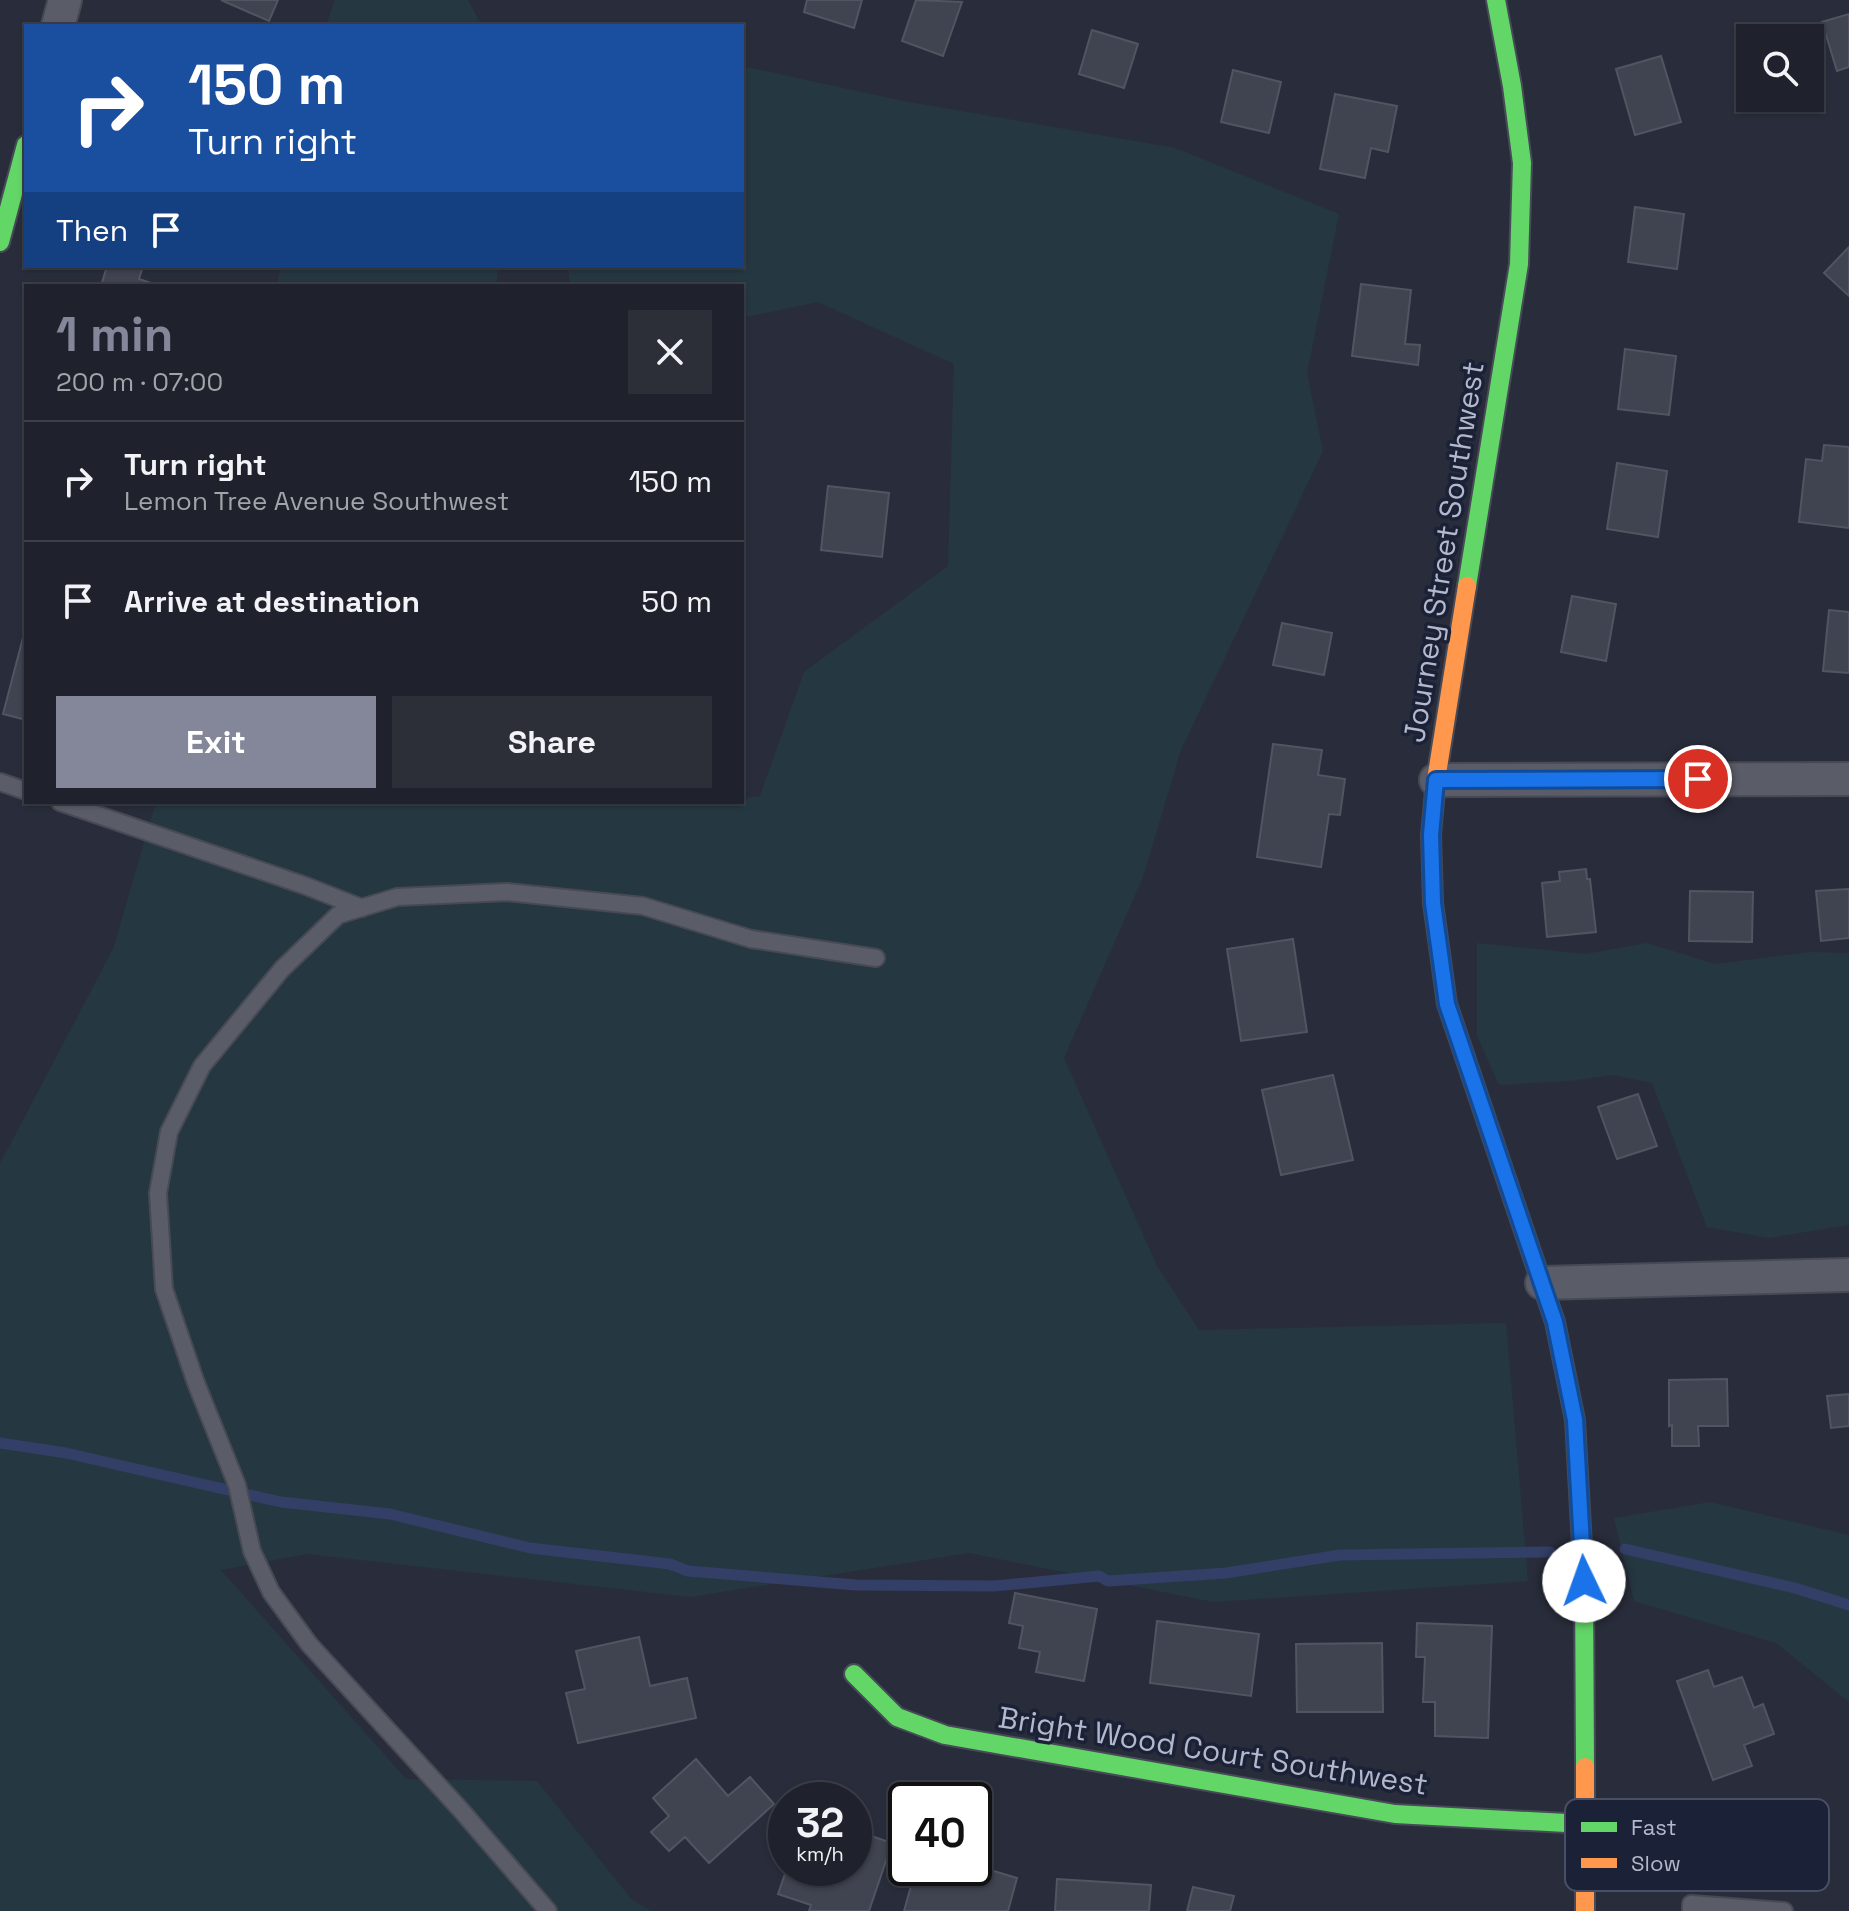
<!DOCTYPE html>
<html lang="en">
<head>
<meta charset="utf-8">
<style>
	body { margin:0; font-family:"Space Grotesk",sans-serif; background:#2c2f38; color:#f1f3f6; height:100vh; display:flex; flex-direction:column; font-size:30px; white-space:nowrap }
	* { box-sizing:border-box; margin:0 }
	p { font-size:26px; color:#a1a4a9 }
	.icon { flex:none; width:44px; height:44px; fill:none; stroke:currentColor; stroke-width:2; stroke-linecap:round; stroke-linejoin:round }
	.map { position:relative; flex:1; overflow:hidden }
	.details { position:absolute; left:24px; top:284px; width:720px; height:520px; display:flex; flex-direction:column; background:#1f222c; border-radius:0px; box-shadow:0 2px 6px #0004,0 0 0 2px #3c3f48 }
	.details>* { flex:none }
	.guide { position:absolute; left:24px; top:24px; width:720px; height:244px; border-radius:0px; box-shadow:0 2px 6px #0004,0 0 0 2px #3c3f48; background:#1a4fa0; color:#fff; overflow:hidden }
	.buttons { position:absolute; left:1736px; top:24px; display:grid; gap:16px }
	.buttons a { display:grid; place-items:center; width:88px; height:88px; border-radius:0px; background:#1f222c; box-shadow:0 2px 6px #0004,0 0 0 2px #3c3f48; font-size:40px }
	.speed { position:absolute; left:768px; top:1782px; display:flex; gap:16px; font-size:40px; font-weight:700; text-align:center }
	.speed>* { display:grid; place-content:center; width:104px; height:104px; border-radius:50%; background:#1f222c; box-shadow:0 2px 6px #0004,0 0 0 2px #3c3f48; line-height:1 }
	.speed small { font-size:20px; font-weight:400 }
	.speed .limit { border:4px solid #111; border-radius:12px; background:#fff; color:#111 }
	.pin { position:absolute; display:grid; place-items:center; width:68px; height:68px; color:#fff; margin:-34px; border:4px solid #fff; border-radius:50%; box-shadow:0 2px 8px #0007 }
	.me { position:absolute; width:88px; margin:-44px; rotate:357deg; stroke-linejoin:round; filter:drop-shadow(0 0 6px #0008) }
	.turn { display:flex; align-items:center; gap:28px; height:168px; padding:0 32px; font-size:36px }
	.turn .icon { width:104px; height:104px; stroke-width:2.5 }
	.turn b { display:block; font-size:56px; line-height:68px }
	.then { display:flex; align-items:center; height:76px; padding:0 32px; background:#0003; gap:16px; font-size:30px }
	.round { display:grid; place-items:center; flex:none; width:84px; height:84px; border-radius:0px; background:#2c2f38 }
	.overview { display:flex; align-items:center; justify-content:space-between; height:136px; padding:0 32px }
	h1 { font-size:48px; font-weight:700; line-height:60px; color:#838799 }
	.button { display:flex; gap:16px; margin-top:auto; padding:16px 32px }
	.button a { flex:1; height:92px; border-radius:0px; background:#838799; color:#fff; font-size:32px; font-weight:700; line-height:92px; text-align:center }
	.button a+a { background:#2c2f38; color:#f1f3f6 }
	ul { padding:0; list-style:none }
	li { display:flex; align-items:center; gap:24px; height:120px; padding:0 32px; border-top:2px solid #3c3f48 }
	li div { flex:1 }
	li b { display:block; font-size:30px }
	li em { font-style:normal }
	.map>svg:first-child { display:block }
	.green { fill:#253741 }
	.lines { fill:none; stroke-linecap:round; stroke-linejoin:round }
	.stream { stroke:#333f66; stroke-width:11 }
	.building { fill:#404350; stroke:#515562; stroke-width:2 }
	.lane-casing { stroke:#474a54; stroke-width:20 }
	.street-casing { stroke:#474a54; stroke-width:36 }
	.fast-casing { stroke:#474a57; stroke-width:22 }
	.slow-casing { stroke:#474a57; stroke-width:22 }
	.lane { stroke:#5a5c68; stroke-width:16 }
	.street { stroke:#5a5c68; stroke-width:32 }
	.fast { stroke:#63d668; stroke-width:18 }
	.slow { stroke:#ff974d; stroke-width:18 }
	.route-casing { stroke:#114b97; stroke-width:20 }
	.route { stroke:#1a73e8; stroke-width:14 }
	.labels { text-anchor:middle; stroke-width:7; stroke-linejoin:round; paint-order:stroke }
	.street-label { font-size:30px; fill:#b3b8cc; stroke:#1b2136 }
	.key { fill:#1b2136; stroke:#494e63; stroke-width:2 }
	.key-label { font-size:22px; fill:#b3b8cc }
</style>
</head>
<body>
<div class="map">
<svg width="1849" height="1911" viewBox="0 0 1849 1911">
	<rect width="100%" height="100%" fill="#292d3b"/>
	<path class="green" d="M335,0H468L482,26H326Z
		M742,66L903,101L1175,148L1339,214L1307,373L1323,451L1181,750L1143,877L1064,1058L1157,1266L1199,1330L1506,1323L1528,1581L1213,1602L969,1553L690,1597L307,1554L221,1570L406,1779L537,1781L632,1900L651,1911H0V1164L113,949L156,802H651L659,806L742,802V798L760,796L804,672L948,566L954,364L818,302L742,318V286H570L568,266H742Z
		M281,266H498L496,286H277Z
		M1477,943L1586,954L1647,943L1715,964L1810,952L1849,953V1225L1769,1238L1707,1227L1652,1083L1613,1075L1568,1081L1499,1085L1477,1036Z
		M1710,1502L1849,1535V1702L1776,1643L1634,1601L1614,1518Z"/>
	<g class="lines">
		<path class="stream" d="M0,1443L66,1453L281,1502L390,1514L530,1548L670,1564L688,1571L856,1585L994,1586L1099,1576L1108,1581L1226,1573L1340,1555L1550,1552
			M1625,1549L1795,1588L1849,1605"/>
	</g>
	<path class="building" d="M221,0H278L269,21Z
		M807,0H862L854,28L804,12Z
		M916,0L962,2L943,56L902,41Z
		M1849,14V67L1837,71L1822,22Z
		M1092,30L1138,44L1124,88L1079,74Z
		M1661,56L1681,122L1635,135L1616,69Z
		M1233,70L1281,82L1269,133L1221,122Z
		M1335,94L1397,106L1388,152L1371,148L1365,178L1320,169Z
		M1635,207L1684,214L1677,269L1628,262Z
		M1849,247V296L1824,273Z
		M107,266H143L139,279L160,286H101Z
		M1361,284L1411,290L1405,344L1420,345L1418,365L1352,356Z
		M1625,349L1676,356L1669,415L1618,409Z
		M1824,445L1849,447V528L1799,522L1806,459L1822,461Z
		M1617,463L1667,471L1658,537L1607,529Z
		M828,486L889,493L882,557L821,550Z
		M1572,596L1616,604L1606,661L1561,652Z
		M1829,610L1849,612V673L1823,671Z
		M1282,623L1332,633L1324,675L1273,665Z
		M26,626V720L3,714Z
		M1273,744L1322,750L1318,775L1345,779L1340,815L1329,814L1321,867L1257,857Z
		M1586,869L1587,879H1590L1596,932L1547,937L1542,883L1560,881L1559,872Z
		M1849,889V938L1821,941L1816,891Z
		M1690,891L1753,892L1752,942L1689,941Z
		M1293,939L1307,1032L1241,1041L1227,949Z
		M1333,1075L1353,1160L1281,1175L1262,1090Z
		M1638,1094L1657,1146L1617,1159L1598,1107Z
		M1727,1379L1728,1426H1698L1699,1446H1672V1425L1669,1426V1380Z
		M1849,1394V1426L1831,1428L1827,1396Z
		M1015,1593L1097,1609L1084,1681L1036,1672L1040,1652L1019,1648L1023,1626L1009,1623Z
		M1157,1621L1259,1634L1251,1696L1150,1683Z
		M1417,1623L1492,1626L1488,1738L1435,1736V1702H1423L1425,1657H1416Z
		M639,1637L650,1686L687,1678L696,1718L578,1743L566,1693L585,1689L576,1651Z
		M1382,1643L1383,1712H1297L1296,1644Z
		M1708,1670L1714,1687L1742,1677L1754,1708L1763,1704L1774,1734L1744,1745L1752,1766L1713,1780L1677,1681Z
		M696,1759L728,1796L750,1777L774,1804L709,1863L685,1837L669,1851L651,1832L669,1816L653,1798Z
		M854,1830L892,1843L869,1911H809L811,1905L778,1894L787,1868H854Z
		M974,1865L1017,1878L1008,1911H904L916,1868H974Z
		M1057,1879L1151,1885L1149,1911H1055Z
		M1193,1887L1234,1896L1230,1911H1187Z"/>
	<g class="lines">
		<g class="lane-casing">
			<path id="lane" d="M0,782L26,791
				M60,802L306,886L362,908
				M548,1911L460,1809L309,1644L271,1592L252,1551L237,1485L196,1383L164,1289L158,1193L169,1132L202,1066L282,969L338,915L397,897L507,892L643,906L751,939L876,958
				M1691,1911V1904L1784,1911"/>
		</g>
		<g class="street-casing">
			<path id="street" d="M58,26L65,0
				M1436,780L1849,779
				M1542,1283L1849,1275"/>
		</g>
		<g class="fast-casing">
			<path id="fast" d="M0,242L26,145
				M1467,586L1519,264L1522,163L1512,86L1496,0
				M1508,1184L1555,1322L1575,1420L1584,1581L1585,1767
				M854,1674L897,1717L945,1735L1395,1814L1585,1824"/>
		</g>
		<g class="slow-casing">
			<path id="slow" d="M1467,586L1436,780L1431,835L1433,903L1447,1004L1508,1184
				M1585,1767V1911"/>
		</g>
		<use href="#lane" class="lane"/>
		<use href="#street" class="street"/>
		<use href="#fast" class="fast"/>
		<use href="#slow" class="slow"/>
	</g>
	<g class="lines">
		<g class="route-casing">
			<path id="route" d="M1584,1581L1575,1420L1555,1322L1447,1004L1433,903L1431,835L1436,780L1698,779"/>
		</g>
		<use href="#route" class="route"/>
	</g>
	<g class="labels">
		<g class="street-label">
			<text transform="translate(1444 552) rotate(-81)" y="10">Journey Street Southwest</text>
			<text transform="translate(1213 1751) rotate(9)" y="10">Bright Wood Court Southwest</text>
		</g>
	</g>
	<rect x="1565" y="1799" width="264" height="92" rx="12" class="key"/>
	<rect x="1581" y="1822" width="36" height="10" fill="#63d668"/>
	<rect x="1581" y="1858" width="36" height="10" fill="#ff974d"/>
	<g class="key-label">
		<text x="1631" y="1835">Fast</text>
		<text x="1631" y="1871">Slow</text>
	</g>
</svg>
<div class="buttons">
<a><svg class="icon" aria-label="search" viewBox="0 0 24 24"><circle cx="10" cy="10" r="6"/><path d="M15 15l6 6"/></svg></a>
</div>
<div class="speed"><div>32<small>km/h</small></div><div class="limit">40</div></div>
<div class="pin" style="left:1698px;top:779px;background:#d93025"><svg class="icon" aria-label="arrive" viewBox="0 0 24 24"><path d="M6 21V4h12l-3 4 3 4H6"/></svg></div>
<svg class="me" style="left:1584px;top:1581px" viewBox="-20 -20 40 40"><circle r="19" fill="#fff"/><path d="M0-13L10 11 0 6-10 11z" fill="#1a73e8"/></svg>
<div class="guide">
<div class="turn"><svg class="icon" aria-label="right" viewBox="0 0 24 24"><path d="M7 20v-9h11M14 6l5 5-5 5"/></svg><div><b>150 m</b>Turn right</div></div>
<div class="then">Then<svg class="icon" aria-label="arrive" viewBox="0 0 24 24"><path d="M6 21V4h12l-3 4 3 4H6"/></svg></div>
</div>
<section class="details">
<div class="overview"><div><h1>1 min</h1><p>200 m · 07:00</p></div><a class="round"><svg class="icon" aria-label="close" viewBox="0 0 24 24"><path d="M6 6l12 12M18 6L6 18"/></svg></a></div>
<ul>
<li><svg class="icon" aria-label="right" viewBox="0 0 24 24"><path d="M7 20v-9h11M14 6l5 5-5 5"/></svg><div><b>Turn right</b><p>Lemon Tree Avenue Southwest</p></div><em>150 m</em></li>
<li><svg class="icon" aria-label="arrive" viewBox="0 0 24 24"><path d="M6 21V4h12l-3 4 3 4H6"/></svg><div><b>Arrive at destination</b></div><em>50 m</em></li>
</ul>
<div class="button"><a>Exit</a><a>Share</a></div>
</section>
</div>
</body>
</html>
